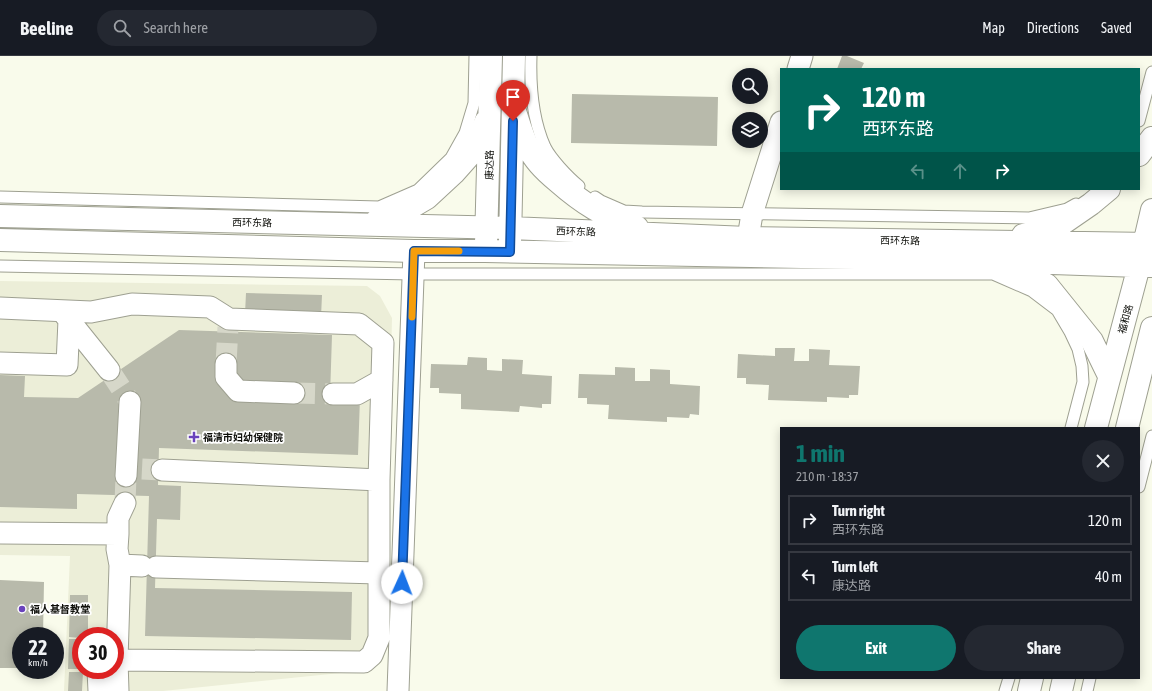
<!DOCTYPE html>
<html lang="en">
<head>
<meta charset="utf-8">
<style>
	body { margin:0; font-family:"Asap Condensed","Noto Sans SC",sans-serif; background:#242831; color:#f1f3f6; height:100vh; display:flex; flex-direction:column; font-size:15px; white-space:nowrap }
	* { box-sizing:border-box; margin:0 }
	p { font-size:13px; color:#9ea1a6 }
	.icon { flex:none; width:22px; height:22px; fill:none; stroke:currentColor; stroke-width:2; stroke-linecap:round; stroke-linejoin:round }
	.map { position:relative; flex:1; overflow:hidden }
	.sheet { position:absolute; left:780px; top:371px; width:360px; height:252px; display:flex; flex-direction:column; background:#171b24; border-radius:0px; box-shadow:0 2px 10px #0003 }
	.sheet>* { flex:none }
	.top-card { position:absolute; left:780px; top:12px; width:360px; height:122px; border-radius:0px; box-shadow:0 2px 10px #0003; background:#00695c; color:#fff; overflow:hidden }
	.fabs { position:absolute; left:732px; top:12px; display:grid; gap:8px }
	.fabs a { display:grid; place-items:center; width:36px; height:36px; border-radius:50%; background:#171b24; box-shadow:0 2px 10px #0003; font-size:20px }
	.speed { position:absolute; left:12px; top:571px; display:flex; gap:8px; font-size:20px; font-weight:700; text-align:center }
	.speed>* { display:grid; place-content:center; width:52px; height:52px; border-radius:50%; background:#171b24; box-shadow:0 2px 10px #0003; line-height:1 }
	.speed small { font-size:10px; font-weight:400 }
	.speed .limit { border:6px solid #d22; background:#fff; color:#111 }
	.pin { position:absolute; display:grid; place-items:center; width:34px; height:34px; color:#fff; margin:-41px -17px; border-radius:50% 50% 50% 0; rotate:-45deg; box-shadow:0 0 4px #0007 }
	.pin .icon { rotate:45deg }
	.me { position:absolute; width:44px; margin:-22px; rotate:2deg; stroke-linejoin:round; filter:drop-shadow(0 0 3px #0008) }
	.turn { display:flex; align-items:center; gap:14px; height:84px; padding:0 16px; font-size:18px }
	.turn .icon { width:52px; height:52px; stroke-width:2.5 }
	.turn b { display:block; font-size:28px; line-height:34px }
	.lanes { display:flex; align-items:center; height:38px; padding:0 16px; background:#0003; justify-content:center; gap:20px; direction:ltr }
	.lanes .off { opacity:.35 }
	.round { display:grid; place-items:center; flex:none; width:42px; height:42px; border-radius:21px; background:#242831 }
	.overview { display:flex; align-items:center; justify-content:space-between; height:68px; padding:0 16px }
	h1 { font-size:24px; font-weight:700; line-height:30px; color:#0f766e }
	.primary-button { display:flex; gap:8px; margin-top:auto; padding:8px 16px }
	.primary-button a { flex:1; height:46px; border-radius:24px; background:#0f766e; color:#fff; font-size:16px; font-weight:700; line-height:46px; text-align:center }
	.primary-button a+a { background:#242831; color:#f1f3f6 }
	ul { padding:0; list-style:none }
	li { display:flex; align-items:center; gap:12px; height:50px; margin:0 8px 6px; padding:0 8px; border:2px solid #363941; border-radius:0px }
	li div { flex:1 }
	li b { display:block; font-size:15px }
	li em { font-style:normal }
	header { display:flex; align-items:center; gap:24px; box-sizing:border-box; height:56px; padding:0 20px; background:#171b24; border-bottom:1px solid #363941 }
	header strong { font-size:19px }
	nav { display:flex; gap:22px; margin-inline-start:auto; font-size:14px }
	.search { width:280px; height:36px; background:#242831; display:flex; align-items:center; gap:10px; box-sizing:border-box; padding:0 14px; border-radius:22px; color:#9ea1a6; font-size:15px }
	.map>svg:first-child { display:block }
	.built { fill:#eceed8; fill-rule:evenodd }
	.building { fill:#b8baab }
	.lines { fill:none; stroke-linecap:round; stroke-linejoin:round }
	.minor-tunnel { stroke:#d6d7c9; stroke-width:21; stroke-dasharray:21 10; stroke-linecap:butt }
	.service-casing { stroke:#9ea091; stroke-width:13 }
	.minor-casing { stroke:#9ea091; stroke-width:23 }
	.tertiary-casing { stroke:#9ea091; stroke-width:24 }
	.service { stroke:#fff; stroke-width:11 }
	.minor { stroke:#fff; stroke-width:21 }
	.tertiary { stroke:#fff; stroke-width:22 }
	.route-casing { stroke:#114b97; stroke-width:10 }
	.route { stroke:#1a73e8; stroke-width:7 }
	.slow { stroke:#f59e0b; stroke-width:7 }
	.poi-dot { fill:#6a43bc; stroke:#fff; stroke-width:1.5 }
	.labels { text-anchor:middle; stroke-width:3.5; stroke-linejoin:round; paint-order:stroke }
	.street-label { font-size:10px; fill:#0d0e09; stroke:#fff }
	.poi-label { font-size:10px; font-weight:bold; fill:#0d0e09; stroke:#fff; text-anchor:start }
</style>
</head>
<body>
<header>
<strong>Beeline</strong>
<div class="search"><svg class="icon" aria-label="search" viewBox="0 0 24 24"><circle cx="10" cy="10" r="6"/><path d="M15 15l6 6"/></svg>Search here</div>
<nav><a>Map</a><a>Directions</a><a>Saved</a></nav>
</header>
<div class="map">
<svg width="1152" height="635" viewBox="0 0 1152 635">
	<rect width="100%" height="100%" fill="#f9fbeb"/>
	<path class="built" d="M0,225L367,230L380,240L392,262L384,602L370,614L163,635H64L70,500L0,499ZM81,580H115V614H81Z"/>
	<path class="building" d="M842,0H847L864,7L861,13H837Z
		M572,38L718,41L717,90L571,87Z
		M246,237L322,239L321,261L245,258Z
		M179,274L332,279L330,341L360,342L358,399L159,392L158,429L181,430L180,464L157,463L155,532L352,536L351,584L145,580L149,440L77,438V453L0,451V319L25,320L24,341L78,342Z
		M775,292H795L794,305H809V293L830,294L829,309L860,310L858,339H849V342L827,341V346L768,344L769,329L746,328V322H737L738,298L775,300Z
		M468,301L487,302V314L502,315V303L523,304L522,318L552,320L551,348H542V352L520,350L519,356L461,353V338L439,337V332H430L431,308L467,309Z
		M615,311L635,312V325H650V313L670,314V328L700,330L699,359L690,358L689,362L667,361V366L608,363L609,349L587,348V342H578L579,318L615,319Z
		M0,524L44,526L43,580H21V612H0Z
		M70,539H88V580H81V582L69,581Z
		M69,583H81V613H68Z
		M69,616H83L82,635H68Z"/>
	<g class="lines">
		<path class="minor-tunnel" d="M226,308L228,271
			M109,314L130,346
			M294,337L333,338
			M142,413L162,414
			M125,447L126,420"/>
		<g class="service-casing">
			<path id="service" d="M531,0C530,31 532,62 545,91C551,103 568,121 579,130
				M1139,65L1152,16
				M0,141L379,151L418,134L451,102L465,77L474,47L475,0
				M595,141L601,145L624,155L642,156L1029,162L1067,153L1076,148
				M0,210L413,218H993L1032,235L1057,254L1070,276L1078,293L1082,310L1083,326L1071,372
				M1139,431L1152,380
				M1005,635L1009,622
				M1087,635L1090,622"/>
		</g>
		<g class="minor-casing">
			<path id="minor" d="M798,13L802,0
				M748,182L752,158L781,66
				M0,252L91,256L132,248L210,251L229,263L359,268L383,287L379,424V582L372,599L364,606L115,604
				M65,259L109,314
				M0,307L67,309L69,264
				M226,308V321L238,335L294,337
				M333,338H357L382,324
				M162,414L379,424
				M126,420L130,346
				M0,477L118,478V462L125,447
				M118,478L117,493L120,509L117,604L118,635
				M120,509L142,510
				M156,511L379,517
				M98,614L99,635
				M398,635L414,195"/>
		</g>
		<g class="tertiary-casing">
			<path id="tertiary" d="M513,49C518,64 522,80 529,93C535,106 546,116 557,125C582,147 605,162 637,171
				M1139,99L1152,82
				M0,160L510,172L748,182L1152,188
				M377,164L390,161L410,152L427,142L454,117L470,99L486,65
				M1023,179L1062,168L1091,148L1109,133
				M0,184L414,195H485L962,204L1139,210H1152
				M510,186L514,0
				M486,187L491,0
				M1005,211L1012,212L1047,229L1092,285L1109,320
				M1096,372L1139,210L1152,154
				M1127,372L1152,272
				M1029,635L1032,622
				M1061,635L1064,622"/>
		</g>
		<use href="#service" class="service"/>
		<use href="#minor" class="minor"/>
		<use href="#tertiary" class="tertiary"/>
	</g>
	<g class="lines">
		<g class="route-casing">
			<path id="route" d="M402,527L414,195L510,196L513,65"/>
		</g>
		<use href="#route" class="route"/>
		<path class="slow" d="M412,261L414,195H459"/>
	</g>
	<g class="poi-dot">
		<path d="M192 375h4v4h4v4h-4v4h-4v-4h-4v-4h4z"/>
		<circle cx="22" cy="553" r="4"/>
	</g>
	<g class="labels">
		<g class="street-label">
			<text transform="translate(489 109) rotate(-89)" y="4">康达路</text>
			<text transform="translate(252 166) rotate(1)" y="4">西环东路</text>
			<text transform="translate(576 175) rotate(2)" y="4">西环东路</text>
			<text transform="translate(900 184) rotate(1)" y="4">西环东路</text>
			<text transform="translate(1125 263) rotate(-75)" y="4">福和路</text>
		</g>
		<g class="poi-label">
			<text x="203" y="385">福清市妇幼保健院</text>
			<text x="30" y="557">福人基督教堂</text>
		</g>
	</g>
</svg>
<div class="fabs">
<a><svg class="icon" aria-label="search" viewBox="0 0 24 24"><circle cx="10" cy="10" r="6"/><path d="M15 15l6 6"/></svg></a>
<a><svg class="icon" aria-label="layers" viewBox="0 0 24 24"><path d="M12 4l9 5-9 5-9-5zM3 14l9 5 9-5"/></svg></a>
</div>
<div class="speed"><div>22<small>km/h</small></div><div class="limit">30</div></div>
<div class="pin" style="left:513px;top:65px;background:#d93025"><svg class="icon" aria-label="arrive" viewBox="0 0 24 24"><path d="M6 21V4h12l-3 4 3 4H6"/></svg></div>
<svg class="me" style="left:402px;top:527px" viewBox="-20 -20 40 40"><circle r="19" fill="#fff"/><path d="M0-13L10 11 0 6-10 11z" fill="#1a73e8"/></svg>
<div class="top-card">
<div class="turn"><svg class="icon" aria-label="right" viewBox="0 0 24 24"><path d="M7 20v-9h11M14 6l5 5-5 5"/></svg><div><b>120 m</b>西环东路</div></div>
<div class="lanes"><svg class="icon off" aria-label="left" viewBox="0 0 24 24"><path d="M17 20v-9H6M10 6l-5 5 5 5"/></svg><svg class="icon off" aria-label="ahead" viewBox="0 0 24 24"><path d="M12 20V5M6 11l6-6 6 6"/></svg><svg class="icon" aria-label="right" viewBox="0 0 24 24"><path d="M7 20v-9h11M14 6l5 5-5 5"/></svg></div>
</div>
<section class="sheet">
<div class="overview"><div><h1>1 min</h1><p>210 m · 18:37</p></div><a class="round"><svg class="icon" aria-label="close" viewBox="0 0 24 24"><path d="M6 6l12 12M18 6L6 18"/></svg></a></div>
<ul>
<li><svg class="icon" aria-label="right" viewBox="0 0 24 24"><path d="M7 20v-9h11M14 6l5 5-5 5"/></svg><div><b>Turn right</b><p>西环东路</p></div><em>120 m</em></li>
<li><svg class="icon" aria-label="left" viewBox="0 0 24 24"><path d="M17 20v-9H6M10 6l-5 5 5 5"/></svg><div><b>Turn left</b><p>康达路</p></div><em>40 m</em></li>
</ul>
<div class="primary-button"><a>Exit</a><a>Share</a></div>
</section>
</div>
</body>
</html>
